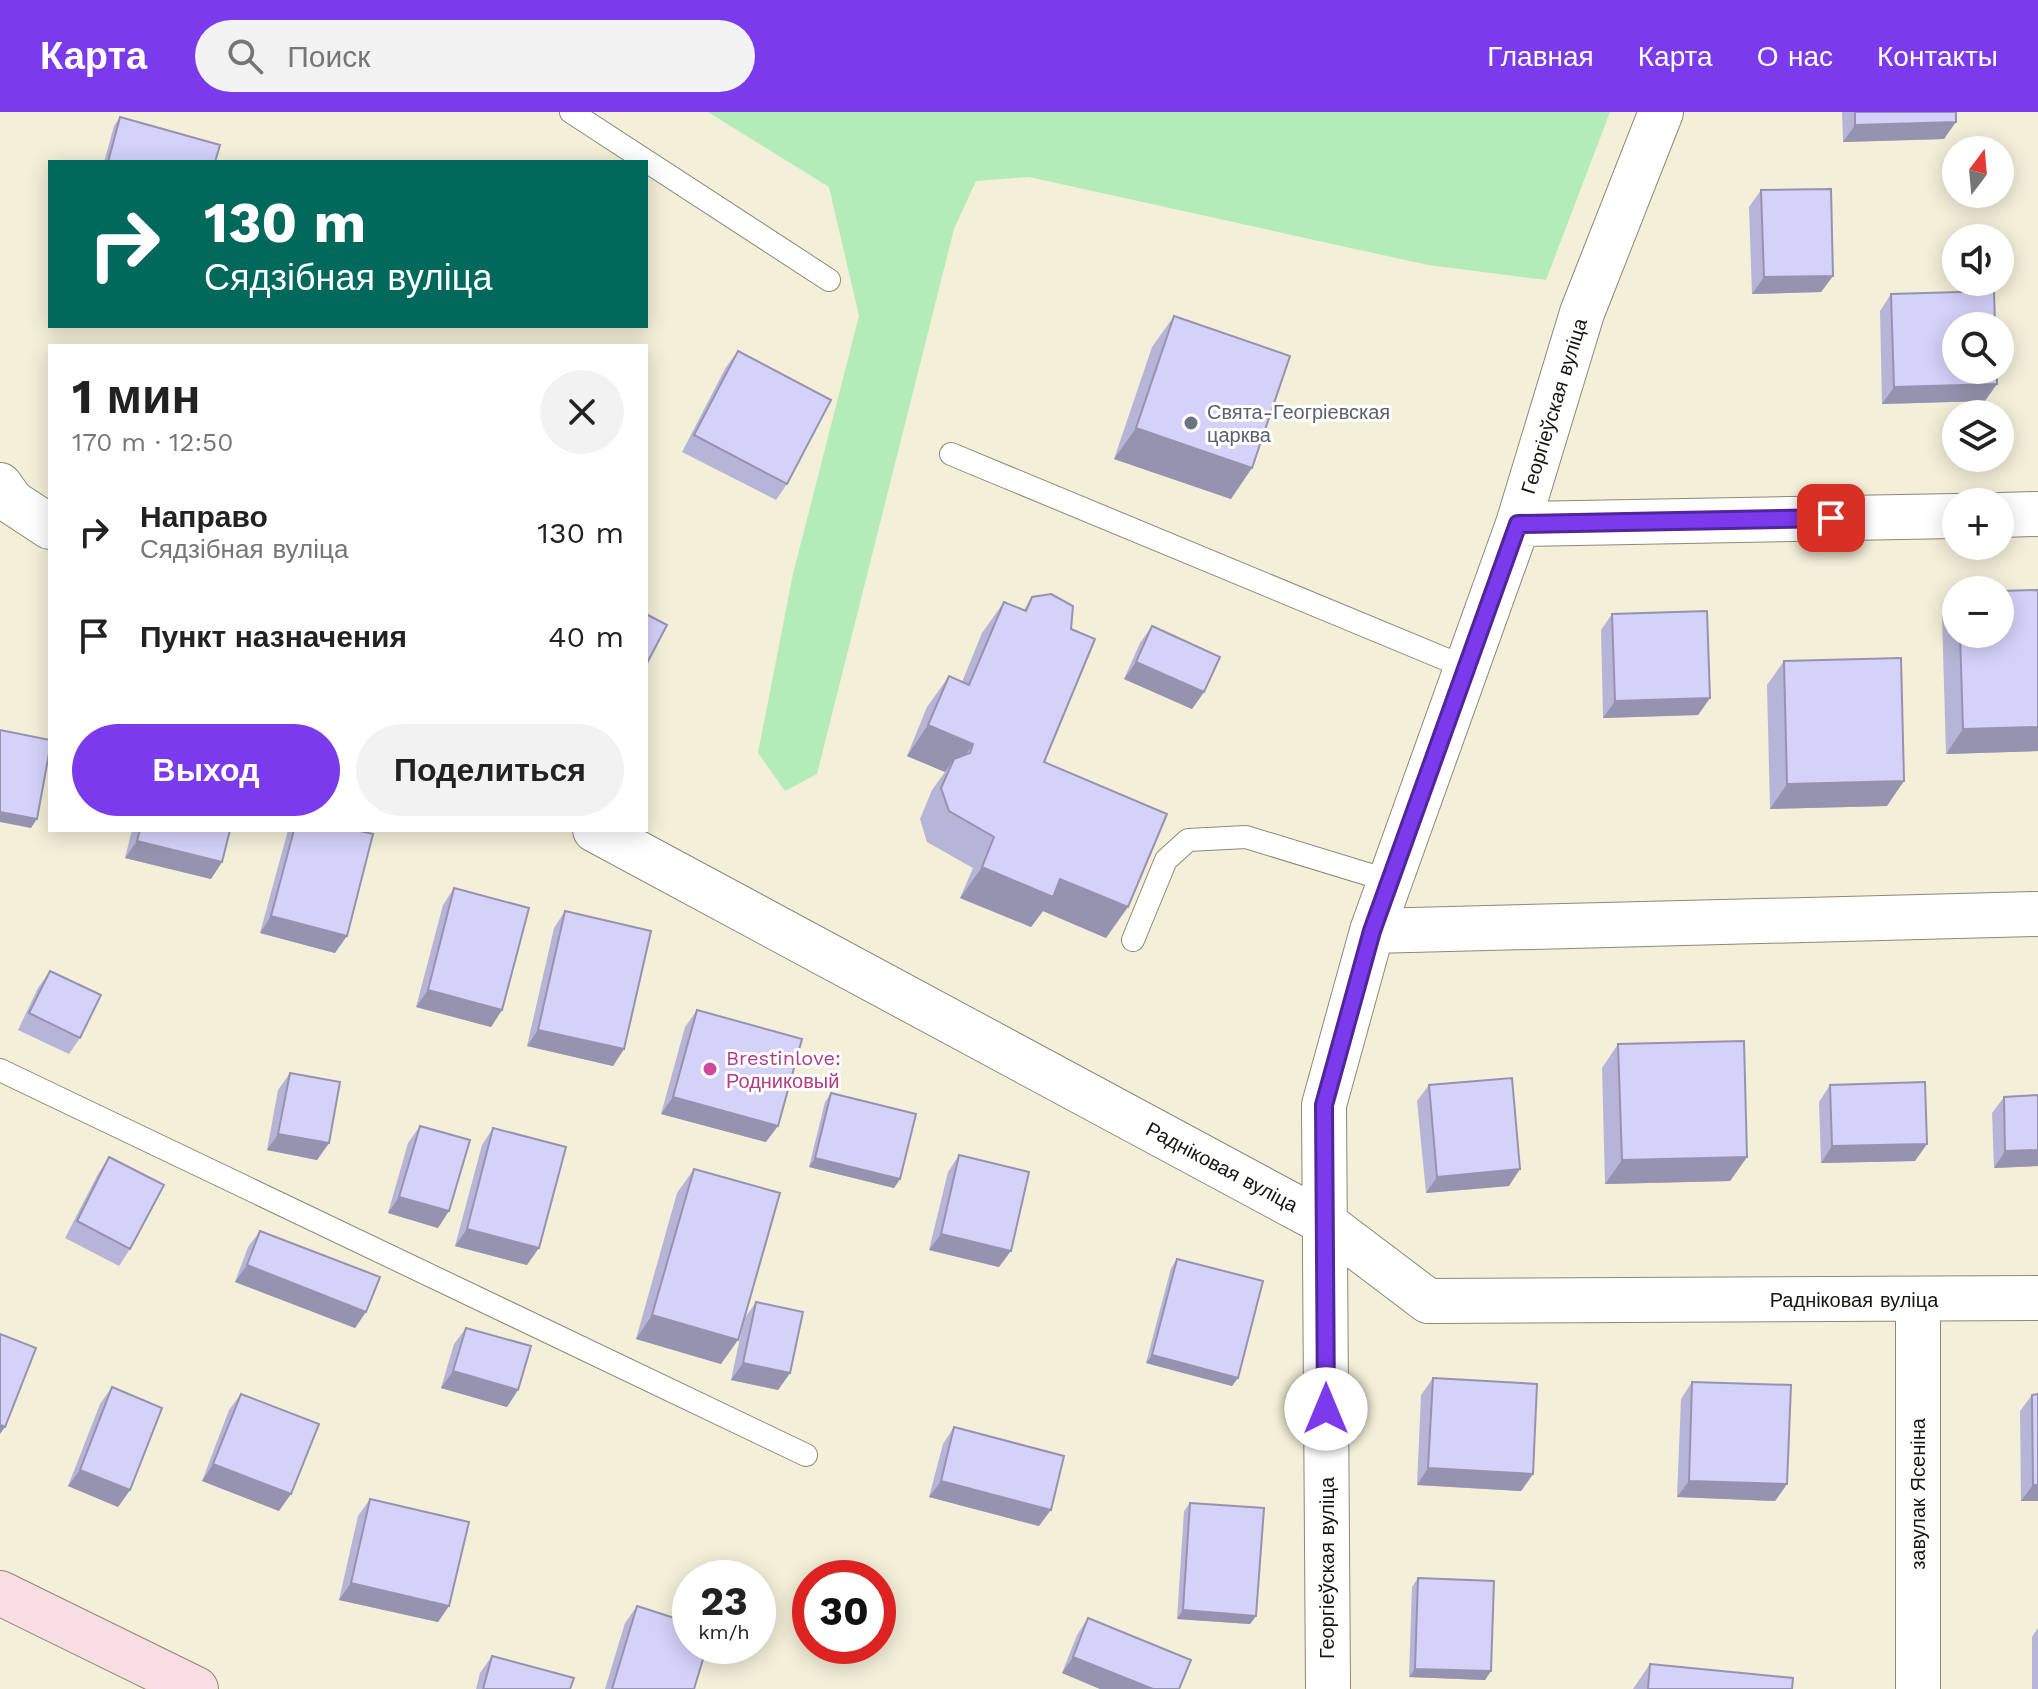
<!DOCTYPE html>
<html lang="ru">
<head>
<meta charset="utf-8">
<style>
	body { margin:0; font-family:"Work Sans",sans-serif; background:#f2f2f2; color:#222; height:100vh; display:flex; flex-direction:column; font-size:30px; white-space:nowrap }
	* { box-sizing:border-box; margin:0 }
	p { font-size:26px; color:#767676 }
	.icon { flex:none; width:44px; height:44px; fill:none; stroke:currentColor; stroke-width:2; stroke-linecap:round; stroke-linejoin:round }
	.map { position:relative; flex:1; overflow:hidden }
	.panel { position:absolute; left:48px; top:232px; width:600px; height:488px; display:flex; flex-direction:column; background:#fff; border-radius:0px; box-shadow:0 4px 20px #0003 }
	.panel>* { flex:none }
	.guide { position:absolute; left:48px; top:48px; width:600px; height:168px; border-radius:0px; box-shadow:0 4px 20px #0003; background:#00695c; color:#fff; overflow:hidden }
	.needle { width:52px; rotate:16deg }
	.buttons { position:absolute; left:1942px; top:24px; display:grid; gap:16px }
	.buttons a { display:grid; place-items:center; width:72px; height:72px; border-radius:50%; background:#fff; box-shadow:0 4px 20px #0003; font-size:40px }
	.speed { position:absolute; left:672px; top:1448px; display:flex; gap:16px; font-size:40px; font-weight:700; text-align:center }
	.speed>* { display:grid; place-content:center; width:104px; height:104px; border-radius:50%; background:#fff; box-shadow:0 4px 20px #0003; line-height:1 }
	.speed small { font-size:20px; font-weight:400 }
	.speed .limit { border:12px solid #d22; background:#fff; color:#111 }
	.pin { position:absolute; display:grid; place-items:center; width:68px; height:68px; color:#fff; margin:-34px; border-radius:16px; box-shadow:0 4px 12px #0006 }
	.me { position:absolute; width:88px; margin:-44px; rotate:0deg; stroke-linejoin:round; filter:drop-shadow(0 0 6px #0008) }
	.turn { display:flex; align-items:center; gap:28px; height:168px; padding:0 24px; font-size:36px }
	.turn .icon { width:104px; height:104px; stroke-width:2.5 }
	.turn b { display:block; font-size:56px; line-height:68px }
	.round { display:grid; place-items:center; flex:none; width:84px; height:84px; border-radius:42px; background:#f2f2f2 }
	.overview { display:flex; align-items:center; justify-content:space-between; height:136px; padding:0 24px }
	h1 { font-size:48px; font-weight:700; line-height:60px }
	.action { display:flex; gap:16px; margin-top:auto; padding:16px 24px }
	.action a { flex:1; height:92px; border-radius:48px; background:#7c3aed; color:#fff; font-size:32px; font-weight:700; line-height:92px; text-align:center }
	.action a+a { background:#f2f2f2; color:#222 }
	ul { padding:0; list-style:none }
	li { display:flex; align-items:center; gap:24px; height:104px; padding:0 24px }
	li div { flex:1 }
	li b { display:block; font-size:30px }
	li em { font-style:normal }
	header { display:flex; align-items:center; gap:48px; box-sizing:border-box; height:112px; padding:0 40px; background:#7c3aed; color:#fff }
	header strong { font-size:38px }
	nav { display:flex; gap:44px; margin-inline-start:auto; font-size:28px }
	.search { width:560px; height:72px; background:#f2f2f2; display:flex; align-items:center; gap:20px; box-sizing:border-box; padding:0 28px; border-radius:44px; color:#767676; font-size:30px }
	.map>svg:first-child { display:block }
	.green { fill:#b3ecb8 }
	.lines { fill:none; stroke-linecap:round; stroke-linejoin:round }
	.lane-casing { stroke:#8d8974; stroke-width:24 }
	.street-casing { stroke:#8d8974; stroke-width:46 }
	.secondary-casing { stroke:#8d8974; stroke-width:46 }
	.lane { stroke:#fff; stroke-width:22 }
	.street { stroke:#fff; stroke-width:44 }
	.secondary { stroke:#f8dee2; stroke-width:44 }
	.wall { fill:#b7b5d7 }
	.shaded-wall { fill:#9593af }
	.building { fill:#d5d2fa; stroke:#9593af; stroke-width:2 }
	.route-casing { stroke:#51269a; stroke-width:20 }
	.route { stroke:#7c3aed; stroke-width:14 }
	.worship-dot { fill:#6b7280; stroke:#fff; stroke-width:3 }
	.hotel-dot { fill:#d1479c; stroke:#fff; stroke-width:3 }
	.labels { text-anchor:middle; stroke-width:6; stroke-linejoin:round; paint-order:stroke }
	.street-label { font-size:20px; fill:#18170f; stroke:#fff }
	.worship-label { font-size:20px; fill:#5b616d; stroke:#fff; text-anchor:start }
	.hotel-label { font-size:20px; fill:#b23c85; stroke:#fff; text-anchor:start }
</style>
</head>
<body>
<header>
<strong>Карта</strong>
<div class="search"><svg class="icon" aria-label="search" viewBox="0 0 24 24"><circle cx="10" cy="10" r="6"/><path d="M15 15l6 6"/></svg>Поиск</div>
<nav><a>Главная</a><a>Карта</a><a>О нас</a><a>Контакты</a></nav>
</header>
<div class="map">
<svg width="2038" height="1577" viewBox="0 0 2038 1577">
	<rect width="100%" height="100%" fill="#f3efd8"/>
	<path class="green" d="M708,0H1610L1546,168L1428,153L1029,65L976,69L954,117L817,662L785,679L758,641L793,462L859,204L829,75Z"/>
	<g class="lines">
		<g class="lane-casing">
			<path id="lane" d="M571,0L829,168
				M951,342L1467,556
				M1133,828L1166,748L1188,728L1246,725L1390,769
				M0,958L806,1343"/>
		</g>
		<g class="street-casing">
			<path id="street" d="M0,373L12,390L50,415
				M2000,403L2038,402
				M1518,412L1956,404
				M595,718L1325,1111L1428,1189L2038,1186
				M1372,819L2038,802
				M1918,1188V1577
				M1328,1577L1324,993L1372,819L1518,412L1582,201L1661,0"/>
		</g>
		<g class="secondary-casing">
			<path id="secondary" d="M0,1481L196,1577"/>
		</g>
		<use href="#lane" class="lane"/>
		<use href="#street" class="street"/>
		<use href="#secondary" class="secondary"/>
	</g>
	<path class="wall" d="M1842,0H1956L1944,27L1843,30Z
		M120,5L215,50H104L114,14Z
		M1761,78L1833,164L1821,180L1752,182L1749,95Z
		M1891,182L1985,289L1882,292L1880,199Z
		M1174,204L1231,387L1114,347L1152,235Z
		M738,239L787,372L776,388L682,340L726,255Z
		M2038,478V639L1946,642L1942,504L1956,484V522H2000Z
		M1032,485L1044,650L1106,826L1043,799L1031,815L960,786L973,756L927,730L920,707L932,678L945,660L907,644L927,595L949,564L962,570L982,521L1004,490L1024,498Z
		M1612,502L1710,586L1698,603L1603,606L1601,518Z
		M1152,514L1204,580L1192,597L1124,567L1140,531Z
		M1784,549L1887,694L1770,697L1767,573Z
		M132,718H230L222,750L211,767L125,746Z
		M288,718H356L335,841L260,821Z
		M454,776L502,898L491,915L416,895L443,793Z
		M565,799L624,937L613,954L527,934L554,816Z
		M50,859L80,926L69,942L18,918L38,876Z
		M697,898L766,1030L661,1002L685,915Z
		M1618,932L1747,1045L1730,1069L1605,1072L1602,956Z
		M290,961L329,1031L317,1048L267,1038L278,978Z
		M1429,973L1509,1074L1426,1081L1417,989Z
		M1830,973L1915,1049L1821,1051L1819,990Z
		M831,981L900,1067L894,1076L809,1055L825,990Z
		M2038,983V1054L1994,1056L1992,1001L2004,985Z
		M420,1014L438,1116L388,1101L408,1031Z
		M493,1016L527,1153L455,1134L482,1033Z
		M959,1043L999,1155L929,1138L948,1060Z
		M109,1045L130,1137L119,1154L65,1126L98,1062Z
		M694,1057L721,1252L636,1227L677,1081Z
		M260,1119L366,1200L355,1216L235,1170L248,1135Z
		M1177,1147L1238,1266L1232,1274L1146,1251L1171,1156Z
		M756,1190L790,1261L778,1278L731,1268L744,1207Z
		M466,1216L518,1278L507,1295L441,1276L454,1232Z
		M1433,1266L1533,1362L1521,1379L1417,1373L1421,1283Z
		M1692,1270L1787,1372L1775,1389L1677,1385L1681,1287Z
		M112,1275L130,1378L118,1395L68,1374L100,1292Z
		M241,1282L279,1399L202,1369L229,1298Z
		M2038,1282V1389H2021L2020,1299L2032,1283Z
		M954,1315L1039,1414L929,1385L943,1332Z
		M370,1387L449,1494L438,1510L339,1488L358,1404Z
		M1190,1391L1256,1504L1250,1512L1177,1507L1184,1399Z
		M1418,1466L1491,1559L1485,1568L1409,1565L1412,1475Z
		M637,1494L694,1577H605L625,1511Z
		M1088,1506L1179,1577H1100L1062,1561L1077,1523Z
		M2038,1516V1577H2032V1525Z
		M492,1544L570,1577H476L480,1561Z
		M1650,1552L1792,1577H1633Z"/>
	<path class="shaded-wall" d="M1956,10L1944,27L1843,30L1855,13Z
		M1833,164L1821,180L1752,182L1764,165Z
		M1997,272L1985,289L1882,292L1894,275Z
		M1136,316L1252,356L1231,387L1114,347Z
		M1136,550L1204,580L1192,597L1124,567Z
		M1710,586L1698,603L1603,606L1615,589Z
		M928,613L973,632L952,663L954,647L945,660L907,644Z
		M2038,615V639L1946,642L1963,617Z
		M1904,669L1887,694L1770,697L1787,672Z
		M0,700L37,707L31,716L0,710Z
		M137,729L222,750L211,767L125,746Z
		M982,755L1060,767L1128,795L1106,826L1043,799L1031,815L960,786Z
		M271,804L347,824L335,841L260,821Z
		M428,878L502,898L491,915L416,895Z
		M538,918L624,937L613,954L527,934Z
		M673,985L778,1014L766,1030L661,1002Z
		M278,1022L329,1031L317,1048L267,1038Z
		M1927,1032L1915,1049L1821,1051L1832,1034Z
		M2038,1038V1054L1994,1056L2005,1039Z
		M1747,1045L1730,1069L1605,1072L1622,1048Z
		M815,1046L900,1067L894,1076L809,1055Z
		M1520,1057L1509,1074L1426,1081L1437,1065Z
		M399,1085L449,1099L438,1116L388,1101Z
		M467,1117L539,1136L527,1153L455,1134Z
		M941,1122L1011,1139L999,1155L929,1138Z
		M247,1153L366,1200L355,1216L235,1170Z
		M652,1203L738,1228L721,1252L636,1227Z
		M1152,1243L1238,1266L1232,1274L1146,1251Z
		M743,1251L790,1261L778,1278L731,1268Z
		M453,1259L518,1278L507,1295L441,1276Z
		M0,1313L5,1315L0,1322Z
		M213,1352L291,1382L279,1399L202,1369Z
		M1428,1356L1533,1362L1521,1379L1417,1373Z
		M80,1358L130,1378L118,1395L68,1374Z
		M941,1369L1051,1398L1039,1414L929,1385Z
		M1689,1369L1787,1372L1775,1389L1677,1385Z
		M2033,1373H2038V1389H2021Z
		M351,1471L449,1494L438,1510L339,1488Z
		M1183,1498L1256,1504L1250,1512L1177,1507Z
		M1073,1545L1153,1577H1100L1062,1561Z
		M1415,1557L1491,1559L1485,1568L1409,1565Z"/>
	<path class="building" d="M1855,0H1956V10L1855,13Z
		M120,5L220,33L215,50H108Z
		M1831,77L1833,164L1764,165L1761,78Z
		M1994,179L1995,214H1956V258H1997V272L1894,275L1891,182Z
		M1174,204L1290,244L1252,356L1136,316Z
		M738,239L831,288L787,372L694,323Z
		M2038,478V615L1963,617L1960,522H2000V479Z
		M1051,482L1073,494L1071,517L1095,527L1044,650L1167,702L1128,795L1060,767L1053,785L982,755L994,725L949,699L941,676L954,647L970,641L973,632L928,613L949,564L969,573L1004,490L1026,499L1032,485Z
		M1707,499L1710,586L1615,589L1612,502Z
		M646,502L667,513L646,553Z
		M1152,514L1220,545L1204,580L1136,550Z
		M1901,546L1904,669L1787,672L1784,549Z
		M0,618L50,628V636L37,707L0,700Z
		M140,718H230L222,750L137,729Z
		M294,718H356L373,722L347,824L271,804Z
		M454,776L529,796L502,898L428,878Z
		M565,799L651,819L624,937L538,918Z
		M50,859L101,883L80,926L29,901Z
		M697,898L802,927L778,1014L673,985Z
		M1744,929L1747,1045L1622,1048L1618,932Z
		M290,961L340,970L329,1031L278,1022Z
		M1512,966L1520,1057L1437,1065L1429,973Z
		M1925,970L1927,1032L1832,1034L1830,973Z
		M831,981L916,1002L900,1067L815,1046Z
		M2038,983V1038L2005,1039L2004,985Z
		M420,1014L470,1028L449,1099L399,1085Z
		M493,1016L566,1035L539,1136L467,1117Z
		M959,1043L1029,1060L1011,1139L941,1122Z
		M109,1045L164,1073L130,1137L77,1109Z
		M694,1057L780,1081L738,1228L652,1203Z
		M260,1119L380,1165L366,1200L247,1153Z
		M1177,1147L1263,1169L1238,1266L1152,1243Z
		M756,1190L803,1200L790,1261L743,1251Z
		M466,1216L531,1234L518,1278L453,1259Z
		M0,1222L36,1236L5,1315L0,1313Z
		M1433,1266L1537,1272L1533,1362L1428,1356Z
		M1692,1270L1791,1273L1787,1372L1689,1369Z
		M112,1275L162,1296L130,1378L80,1358Z
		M241,1282L319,1312L291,1382L213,1352Z
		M2038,1282V1373H2033L2032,1283Z
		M954,1315L1064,1344L1051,1398L941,1369Z
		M370,1387L469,1410L449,1494L351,1471Z
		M1190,1391L1264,1396L1256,1504L1183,1498Z
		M1418,1466L1494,1469L1491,1559L1415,1557Z
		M637,1494L690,1511V1534H707L694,1577H612Z
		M1088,1506L1191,1548L1179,1577H1153L1073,1545Z
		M492,1544L574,1566L570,1577H483Z
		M1650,1552L1793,1566L1792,1577H1648Z"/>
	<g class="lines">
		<g class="route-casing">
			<path id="route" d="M1326,1297L1324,993L1372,819L1518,412L1831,406"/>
		</g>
		<use href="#route" class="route"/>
	</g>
	<circle class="worship-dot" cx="1191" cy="311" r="8"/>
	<circle class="hotel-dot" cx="710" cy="957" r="8"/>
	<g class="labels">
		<g class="street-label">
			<text transform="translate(1554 294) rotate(-73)" y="7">Георгіеўская вуліца</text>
			<text transform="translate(1222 1055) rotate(28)" y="7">Радніковая вуліца</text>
			<text x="1854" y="1195">Радніковая вуліца</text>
			<text transform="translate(1918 1382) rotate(-90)" y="7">завулак Ясеніна</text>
			<text transform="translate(1327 1456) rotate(-90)" y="7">Георгіеўская вуліца</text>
		</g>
		<g class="worship-label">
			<text x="1207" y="307">Свята-Геогріевская<tspan x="1207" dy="23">царква</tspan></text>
		</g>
		<g class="hotel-label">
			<text x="726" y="953">Brestinlove:<tspan x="726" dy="23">Родниковый</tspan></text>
		</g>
	</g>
</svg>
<div class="buttons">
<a><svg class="needle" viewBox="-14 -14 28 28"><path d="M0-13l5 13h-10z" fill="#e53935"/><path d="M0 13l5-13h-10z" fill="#767676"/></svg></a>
<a><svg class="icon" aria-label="sound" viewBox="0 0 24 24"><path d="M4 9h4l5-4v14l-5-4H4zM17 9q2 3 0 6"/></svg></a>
<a><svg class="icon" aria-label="search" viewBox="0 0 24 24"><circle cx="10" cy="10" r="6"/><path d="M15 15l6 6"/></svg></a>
<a><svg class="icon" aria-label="layers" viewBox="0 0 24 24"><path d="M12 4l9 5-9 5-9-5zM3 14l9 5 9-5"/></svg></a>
<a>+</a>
<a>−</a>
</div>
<div class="speed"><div>23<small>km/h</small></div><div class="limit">30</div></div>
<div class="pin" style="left:1831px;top:406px;background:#d93025"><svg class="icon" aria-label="arrive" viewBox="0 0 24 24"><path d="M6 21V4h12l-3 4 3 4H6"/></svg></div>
<svg class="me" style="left:1326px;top:1297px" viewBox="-20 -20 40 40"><circle r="19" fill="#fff"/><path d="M0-13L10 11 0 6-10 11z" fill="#7c3aed"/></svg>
<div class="guide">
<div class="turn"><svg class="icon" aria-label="right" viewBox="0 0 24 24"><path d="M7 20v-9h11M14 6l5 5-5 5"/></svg><div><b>130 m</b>Сядзібная вуліца</div></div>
</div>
<section class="panel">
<div class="overview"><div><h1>1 мин</h1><p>170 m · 12:50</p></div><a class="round"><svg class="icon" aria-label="close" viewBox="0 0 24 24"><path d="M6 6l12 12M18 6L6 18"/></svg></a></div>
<ul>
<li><svg class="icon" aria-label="right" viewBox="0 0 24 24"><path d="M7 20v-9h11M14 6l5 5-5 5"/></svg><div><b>Направо</b><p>Сядзібная вуліца</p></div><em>130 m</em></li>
<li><svg class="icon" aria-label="arrive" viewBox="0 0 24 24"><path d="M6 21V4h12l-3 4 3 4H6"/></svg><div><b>Пункт назначения</b></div><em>40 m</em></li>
</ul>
<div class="action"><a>Выход</a><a>Поделиться</a></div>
</section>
</div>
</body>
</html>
